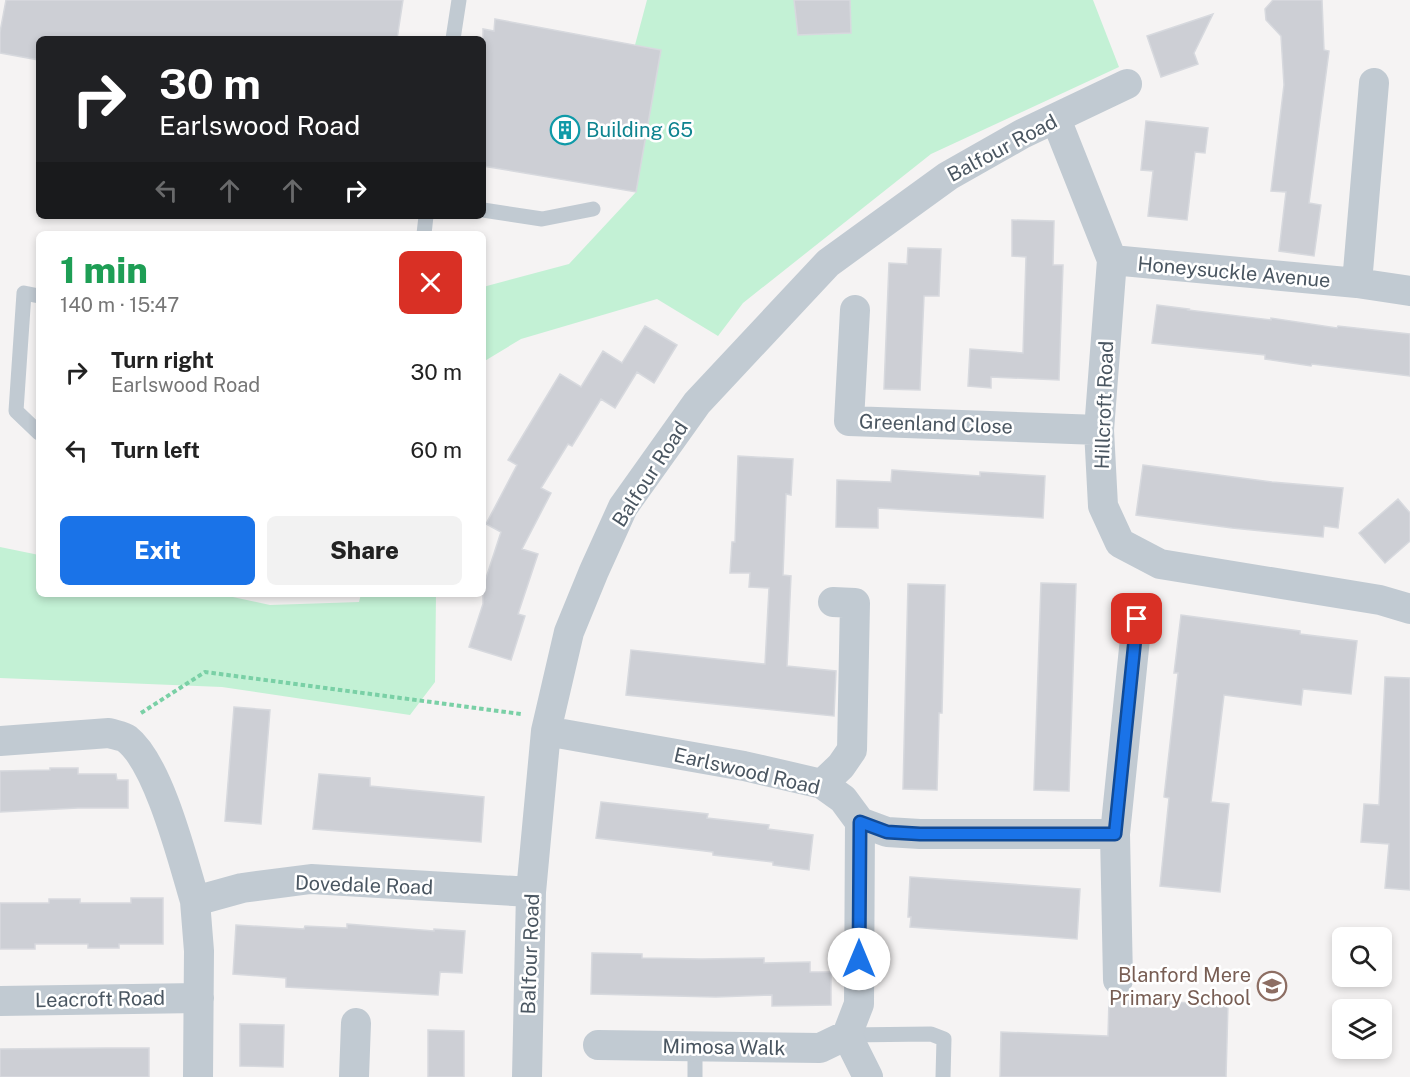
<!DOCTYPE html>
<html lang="en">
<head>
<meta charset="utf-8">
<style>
	body { margin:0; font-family:"Public Sans",sans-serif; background:#f2f2f2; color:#222; height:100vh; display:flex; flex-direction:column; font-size:22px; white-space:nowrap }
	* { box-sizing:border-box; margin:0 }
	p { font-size:20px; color:#767676 }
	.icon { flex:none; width:33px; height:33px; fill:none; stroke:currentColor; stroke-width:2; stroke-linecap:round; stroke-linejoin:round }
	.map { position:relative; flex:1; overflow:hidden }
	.side { position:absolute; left:36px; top:231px; width:450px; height:366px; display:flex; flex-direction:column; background:#fff; border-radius:9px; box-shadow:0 3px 9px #0003 }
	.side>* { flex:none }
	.banner { position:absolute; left:36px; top:36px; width:450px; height:183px; border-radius:9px; box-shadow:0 3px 9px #0003; background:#202124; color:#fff; overflow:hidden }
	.controls { position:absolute; left:1332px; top:927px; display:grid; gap:12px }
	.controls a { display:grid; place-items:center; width:60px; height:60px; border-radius:9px; background:#fff; box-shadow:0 3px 9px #0003; font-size:30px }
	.pin { position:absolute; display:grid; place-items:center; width:51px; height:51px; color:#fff; margin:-26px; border-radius:12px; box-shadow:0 3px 9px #0006 }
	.me { position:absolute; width:66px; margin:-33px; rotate:0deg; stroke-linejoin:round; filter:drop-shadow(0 0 4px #0008) }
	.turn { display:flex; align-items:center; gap:21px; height:126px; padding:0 24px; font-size:27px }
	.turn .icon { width:78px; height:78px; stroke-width:2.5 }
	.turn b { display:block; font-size:42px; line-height:51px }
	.lanes { display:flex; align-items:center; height:57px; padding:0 24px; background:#0003; justify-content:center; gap:30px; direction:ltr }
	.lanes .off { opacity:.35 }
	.round { display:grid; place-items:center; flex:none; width:63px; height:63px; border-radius:9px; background:#f2f2f2 }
	.summary { display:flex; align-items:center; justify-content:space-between; height:102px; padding:0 24px }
	h1 { font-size:36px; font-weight:800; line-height:45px; color:#1e9e55 }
	.button { display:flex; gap:12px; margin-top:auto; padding:12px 24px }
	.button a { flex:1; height:69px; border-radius:9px; background:#1a73e8; color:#fff; font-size:24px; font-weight:800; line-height:69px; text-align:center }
	.button a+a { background:#f2f2f2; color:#222 }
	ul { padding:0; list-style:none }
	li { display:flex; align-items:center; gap:18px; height:78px; padding:0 24px }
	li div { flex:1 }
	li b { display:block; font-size:22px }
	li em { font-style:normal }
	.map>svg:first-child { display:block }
	.green { fill:#c3f1d5 }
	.building { fill:#cdcfd5; stroke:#d7d9de; stroke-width:1.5 }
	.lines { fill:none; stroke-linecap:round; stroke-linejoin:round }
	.path { stroke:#7ad0a6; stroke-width:4; stroke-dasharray:4.5 3; stroke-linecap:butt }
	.service { stroke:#c1cad2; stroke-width:15 }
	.minor { stroke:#c1cad2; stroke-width:30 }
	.route-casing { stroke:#114b97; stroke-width:15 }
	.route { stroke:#1a73e8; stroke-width:10 }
	.labels { text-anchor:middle; stroke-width:5; stroke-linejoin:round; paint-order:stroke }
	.culture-label { font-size:20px; fill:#0d838f; stroke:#fff; text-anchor:start }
	.street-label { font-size:20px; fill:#4a5661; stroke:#fff }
	.education-label { font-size:20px; fill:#785e54; stroke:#fff; text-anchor:end }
</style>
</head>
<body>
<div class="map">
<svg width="1410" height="1077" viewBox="0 0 1410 1077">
	<rect width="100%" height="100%" fill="#f5f3f3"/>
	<path class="green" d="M647,0H794L798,35L851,33L850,0H1093L1119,67L931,154L743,303L718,336L657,299L521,339L483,362V287L569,264L636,192L661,50L635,45Z
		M0,547L39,555V594H219L270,605L359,602L361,594H436L435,682L410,715L222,687L0,678Z"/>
	<path class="building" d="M6,0H403L397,39H39V60L0,53V32Z
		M794,0H850L851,33L798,35Z
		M1273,0H1322L1324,50L1329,51L1309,203L1321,205L1314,256L1279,251L1286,192L1271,191L1284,85L1281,36L1266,20L1265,9Z
		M1213,14L1194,53L1198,64L1161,77L1147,36Z
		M495,19L661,50L636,192L483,166V29L494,31Z
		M1146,121L1208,128L1205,153L1195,152L1187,220L1148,216L1153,171L1141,170Z
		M1012,220L1054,221L1053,265H1063L1059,380L991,377V388L968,386L970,349L1023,353L1026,257L1012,256Z
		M908,248L941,249L939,296H924L920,390L884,389L889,263L907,264Z
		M1157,305L1189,309L1188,310L1271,320V318L1337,328L1338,326L1410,334V376L1312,364L1311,366L1265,359V355L1152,343Z
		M645,326L677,345L654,383L637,372L615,408L601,399L572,446L568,444L541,488L551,493L522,549L538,554L518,614L525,616L511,660L469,647L483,604V587L501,532L486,524L517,465L508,460L560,374L581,387L603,351L622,363Z
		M738,456L793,459L791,495L786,494L783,575L791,576L787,666L836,671L834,716L626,695L631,650L765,664L769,588L749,587L750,573H730L732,542H735Z
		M1143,465L1272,482L1343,488L1338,528L1324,526L1323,537L1232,528L1136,515Z
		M892,470L980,476V472L1045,476L1043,518L878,508V528L836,527L837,480L891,482Z
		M1398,499L1410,513V541L1385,563L1359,533Z
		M1041,583L1076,584L1069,791L1034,790Z
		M908,584L945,585L942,713H939L937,790L903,789Z
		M1181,615L1300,631V634L1357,641L1351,694L1303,689L1301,705L1224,695L1211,802L1229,804L1220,892L1160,886L1169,798L1164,797L1178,673H1174Z
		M1385,677L1410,678V890L1385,888L1389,844L1361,842L1364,804L1379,805Z
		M234,707L270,710L261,824L225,821Z
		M50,768H78V774H116L117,780H128V808H78L0,812V771L50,770Z
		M319,774L370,778V786L484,797L481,842L313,829Z
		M601,802L708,814L707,818L769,825L768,829L813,835L809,870L773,865V862L713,855V852L596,838Z
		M910,877L1080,889L1077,939L910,927L911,917H908Z
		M131,898H163V944H119V948H88V944H35V949H0V903H49V899H80V903H131Z
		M347,924L434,931V929L465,931L462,973L440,972L438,995L286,987V978L233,974L236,925L304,929L305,926L347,928Z
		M592,953L642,954V958L702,959L764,958V963L810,962V972H831V1005L772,1006V995L716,997L591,994Z
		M1109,1000L1228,1004L1226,1077H1000L1001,1032L1108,1036Z
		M240,1024L284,1025L283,1067L240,1066Z
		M428,1030L464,1031V1077H428Z
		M106,1048H149V1077H0V1049Z"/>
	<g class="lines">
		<path class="path" d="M141,713L205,672L521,714"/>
		<path class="service" d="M453,39L459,0
			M483,210L542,219L593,209
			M424,234L426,216
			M39,296L24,293L16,411L39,433
			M847,1035L931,1034L944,1039L943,1077
			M695,1077V1047"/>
		<path class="minor" d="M1056,119L1112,260L1099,430L1103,506L1120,543L1160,564L1380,600L1410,609
			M1112,260L1357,283L1410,291
			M1357,283L1374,83
			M855,310L849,421L1099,430
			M546,731L744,766L822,784L843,799L860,822L887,832L920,834H1115
			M0,741L109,733C115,735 123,736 127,739C159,764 183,861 195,901
			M822,784L841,766L852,750L855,603L833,602
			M860,822L859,1004L847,1035L868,1077
			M1118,980L1115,834L1137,619
			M0,1001L199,998
			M598,1045L820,1048L847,1035
			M198,1077L199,951L195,901L242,888L311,879L531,892
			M354,1077L356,1023
			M527,1077L531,892L546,731L569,632L594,571L623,507L697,403L828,263L948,176L1022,134L1127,84"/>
	</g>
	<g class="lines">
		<g class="route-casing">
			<path id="route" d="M859,959L860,822L887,832L920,834H1115L1137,619"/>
		</g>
		<use href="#route" class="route"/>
	</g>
	<defs>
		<g id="building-ring" transform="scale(1.5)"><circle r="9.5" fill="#fff" stroke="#0f9aa8" stroke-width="1.5"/><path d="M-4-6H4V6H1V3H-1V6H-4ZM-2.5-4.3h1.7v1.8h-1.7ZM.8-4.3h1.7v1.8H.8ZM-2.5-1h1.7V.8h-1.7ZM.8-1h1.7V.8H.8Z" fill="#0f9aa8"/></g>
		<g id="school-ring" transform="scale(1.5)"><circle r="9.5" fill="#fff" stroke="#8d6e63" stroke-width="1.5"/><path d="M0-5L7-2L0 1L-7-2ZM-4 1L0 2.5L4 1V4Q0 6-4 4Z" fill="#8d6e63"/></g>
	</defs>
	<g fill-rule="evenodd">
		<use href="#building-ring" x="565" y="130"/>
		<use href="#school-ring" x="1272" y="986"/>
	</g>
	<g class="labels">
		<g class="culture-label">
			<text x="586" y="137">Building 65</text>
		</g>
		<g class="street-label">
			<text transform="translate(1002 148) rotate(-28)" y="7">Balfour Road</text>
			<text transform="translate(1234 272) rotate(5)" y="7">Honeysuckle Avenue</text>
			<text transform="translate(1104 405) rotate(-88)" y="7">Hillcroft Road</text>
			<text transform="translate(936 424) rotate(2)" y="7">Greenland Close</text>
			<text transform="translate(650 474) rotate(-57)" y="7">Balfour Road</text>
			<text transform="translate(747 771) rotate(13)" y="7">Earlswood Road</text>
			<text transform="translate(364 885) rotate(2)" y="7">Dovedale Road</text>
			<text transform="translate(530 954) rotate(-88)" y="7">Balfour Road</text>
			<text transform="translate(100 999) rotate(-1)" y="7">Leacroft Road</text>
			<text transform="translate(724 1047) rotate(1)" y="7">Mimosa Walk</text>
		</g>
		<g class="education-label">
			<text x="1251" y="982">Blanford Mere<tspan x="1251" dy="23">Primary School</tspan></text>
		</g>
	</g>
</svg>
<div class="controls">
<a><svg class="icon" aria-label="search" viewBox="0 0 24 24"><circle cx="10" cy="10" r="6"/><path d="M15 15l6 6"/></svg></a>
<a><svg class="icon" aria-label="layers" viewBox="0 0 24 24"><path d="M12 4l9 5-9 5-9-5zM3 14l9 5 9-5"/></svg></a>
</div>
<div class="pin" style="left:1137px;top:619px;background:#d93025"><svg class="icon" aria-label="arrive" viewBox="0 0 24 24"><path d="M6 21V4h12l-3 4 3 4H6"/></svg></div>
<svg class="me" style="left:859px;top:959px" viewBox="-20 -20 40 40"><circle r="19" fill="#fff"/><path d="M0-13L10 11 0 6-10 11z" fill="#1a73e8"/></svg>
<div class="banner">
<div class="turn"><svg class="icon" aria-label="right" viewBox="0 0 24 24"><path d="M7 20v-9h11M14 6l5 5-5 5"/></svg><div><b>30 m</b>Earlswood Road</div></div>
<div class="lanes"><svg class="icon off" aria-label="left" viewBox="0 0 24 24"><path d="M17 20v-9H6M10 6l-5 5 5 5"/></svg><svg class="icon off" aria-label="ahead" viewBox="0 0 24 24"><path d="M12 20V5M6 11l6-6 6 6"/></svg><svg class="icon off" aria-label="ahead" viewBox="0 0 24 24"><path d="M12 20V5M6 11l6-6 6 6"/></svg><svg class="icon" aria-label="right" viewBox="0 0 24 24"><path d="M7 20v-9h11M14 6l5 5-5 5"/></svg></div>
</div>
<section class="side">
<div class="summary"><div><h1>1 min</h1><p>140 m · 15:47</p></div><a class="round" style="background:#d93025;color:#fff"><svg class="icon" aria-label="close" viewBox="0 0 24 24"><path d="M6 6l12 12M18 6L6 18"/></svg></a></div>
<ul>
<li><svg class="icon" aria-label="right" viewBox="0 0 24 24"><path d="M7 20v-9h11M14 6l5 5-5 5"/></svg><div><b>Turn right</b><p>Earlswood Road</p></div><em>30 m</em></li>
<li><svg class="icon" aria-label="left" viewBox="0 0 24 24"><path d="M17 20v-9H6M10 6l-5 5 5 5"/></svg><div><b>Turn left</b></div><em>60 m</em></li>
</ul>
<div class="button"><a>Exit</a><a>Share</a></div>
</section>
</div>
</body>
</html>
